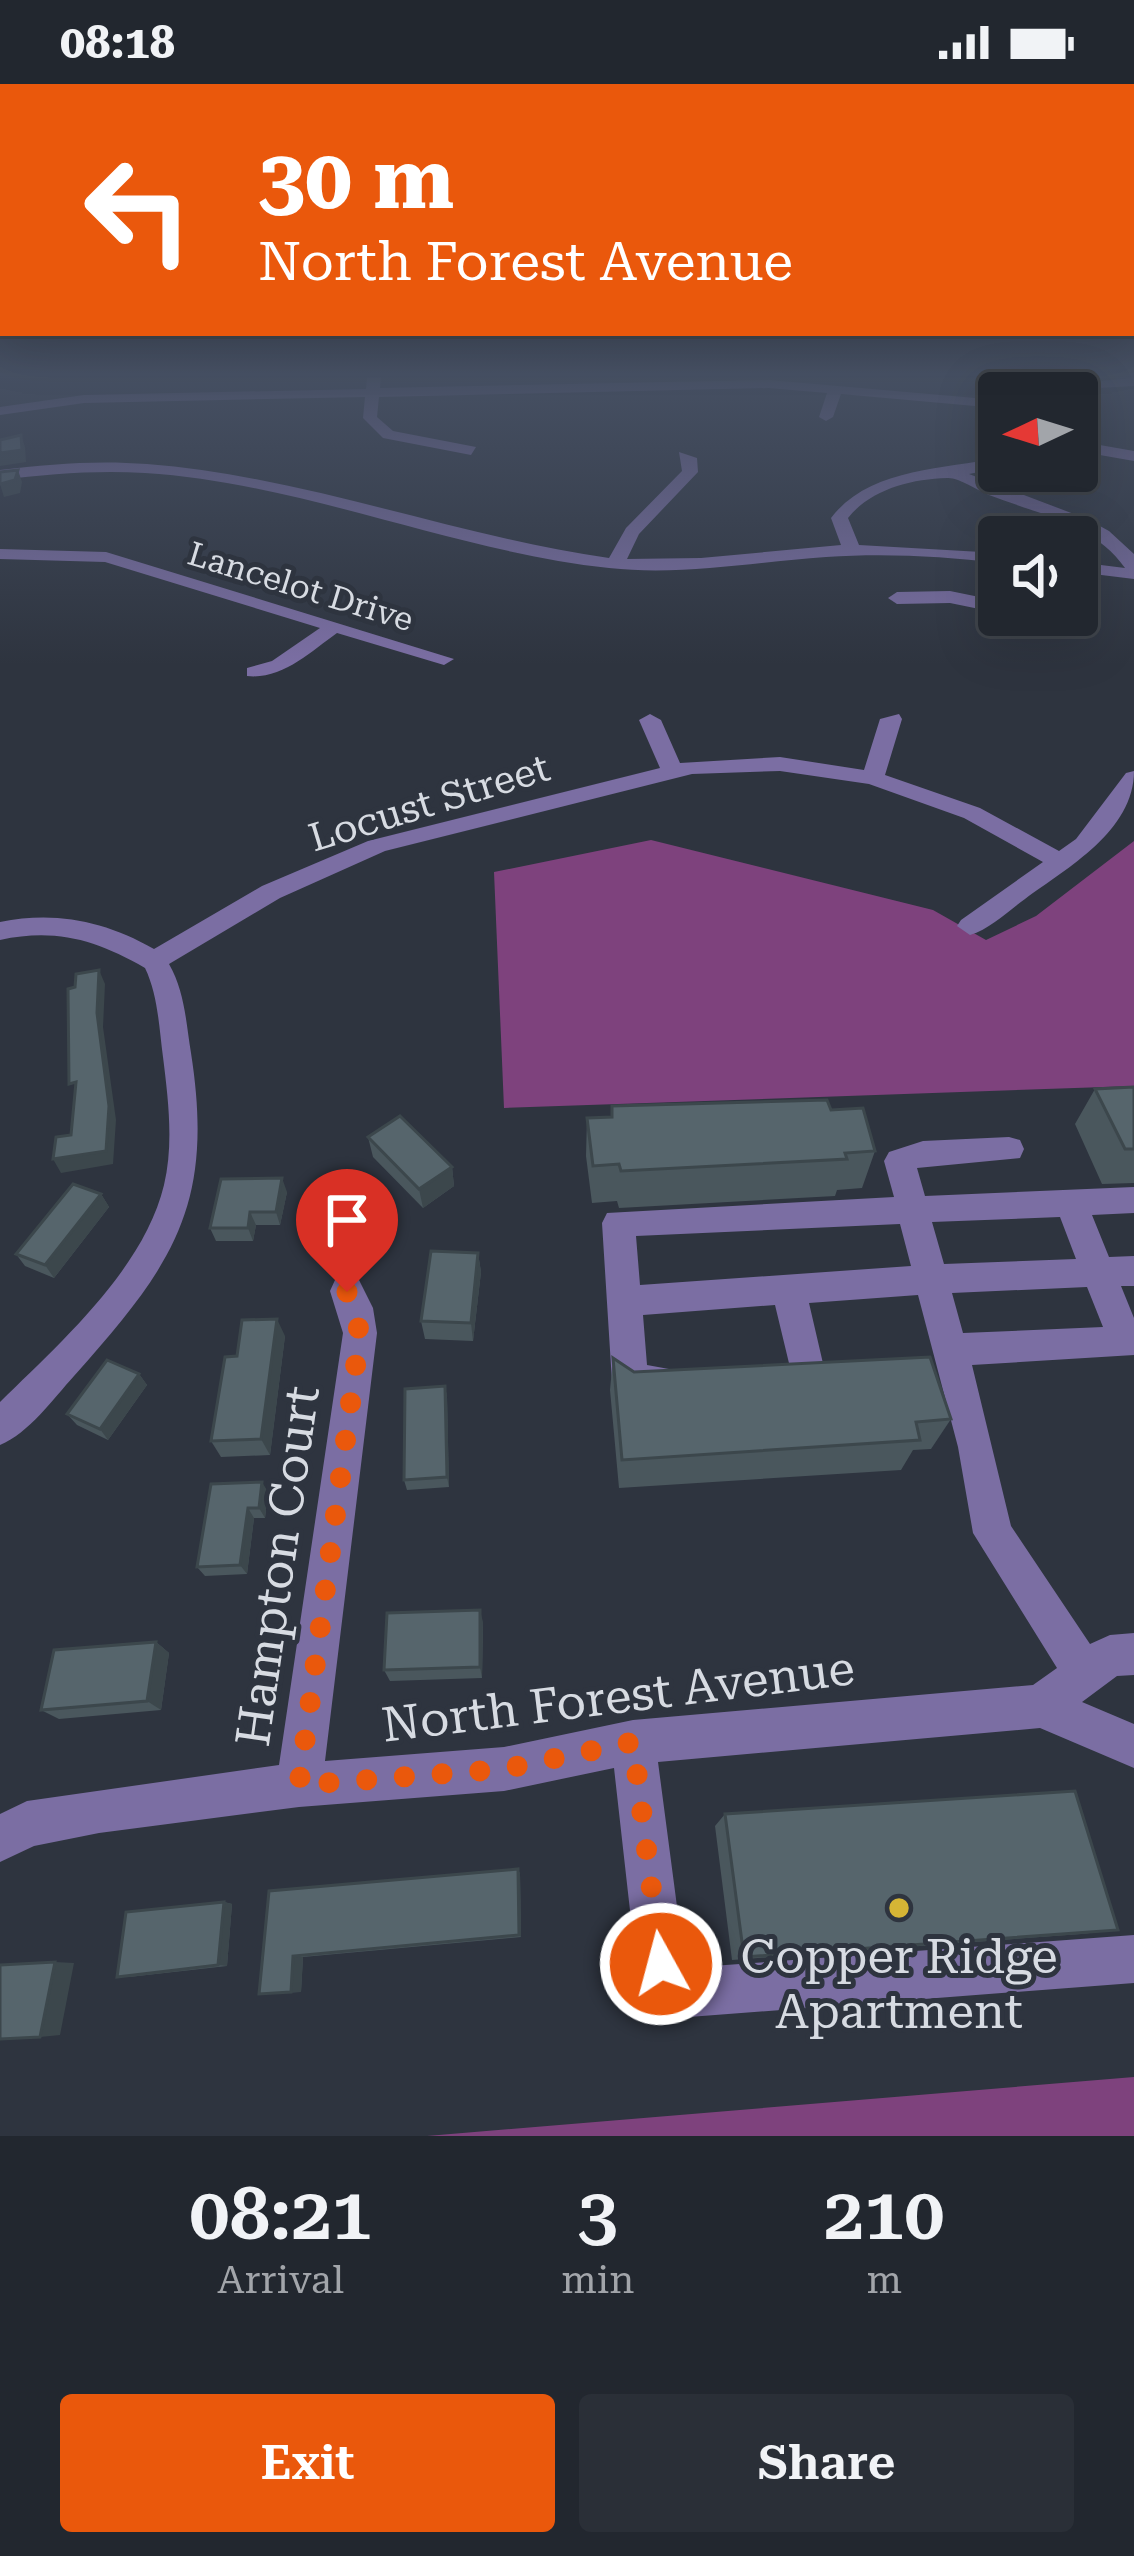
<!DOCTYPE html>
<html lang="en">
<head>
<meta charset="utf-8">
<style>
	body { margin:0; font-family:"Roboto Serif",serif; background:#2a2f37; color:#f1f3f6; height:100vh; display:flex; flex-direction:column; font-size:45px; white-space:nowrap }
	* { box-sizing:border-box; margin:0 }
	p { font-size:39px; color:#a2a5aa }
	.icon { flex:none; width:66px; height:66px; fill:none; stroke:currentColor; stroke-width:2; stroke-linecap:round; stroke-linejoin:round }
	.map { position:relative; height:2052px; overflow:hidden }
	.panel { display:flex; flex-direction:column; background:#22272f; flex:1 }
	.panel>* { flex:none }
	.banner { position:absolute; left:0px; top:0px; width:1134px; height:252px; box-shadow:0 12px 48px #0002,0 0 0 3px #3f444b; background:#ea580c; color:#fff; overflow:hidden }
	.needle { width:78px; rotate:266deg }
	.fabs { position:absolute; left:978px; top:288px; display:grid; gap:24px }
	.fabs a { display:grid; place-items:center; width:120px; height:120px; border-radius:12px; background:#22272f; box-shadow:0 12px 48px #0002,0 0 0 3px #3f444b; font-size:60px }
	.pin { position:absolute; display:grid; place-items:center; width:102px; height:102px; color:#fff; margin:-123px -51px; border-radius:50% 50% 50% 0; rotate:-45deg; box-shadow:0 0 12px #0007 }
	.pin .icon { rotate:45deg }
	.me { position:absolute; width:132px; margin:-66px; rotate:353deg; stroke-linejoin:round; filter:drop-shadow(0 0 9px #0008) }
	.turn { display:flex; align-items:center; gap:42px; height:252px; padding:0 60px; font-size:54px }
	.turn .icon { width:156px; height:156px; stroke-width:2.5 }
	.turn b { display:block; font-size:84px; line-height:102px }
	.eta { display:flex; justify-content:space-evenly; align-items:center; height:204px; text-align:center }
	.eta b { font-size:72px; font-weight:600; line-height:84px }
	.action { display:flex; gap:24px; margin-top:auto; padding:24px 60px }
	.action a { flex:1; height:138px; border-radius:12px; background:#ea580c; color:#fff; font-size:48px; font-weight:600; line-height:138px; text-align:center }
	.action a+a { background:#2a2f37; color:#f1f3f6 }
	.status { display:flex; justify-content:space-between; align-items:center; height:84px; padding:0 60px; background:#22272f; direction:ltr }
	.status svg { height:33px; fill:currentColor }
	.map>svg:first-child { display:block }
	.green { fill:#7e427d }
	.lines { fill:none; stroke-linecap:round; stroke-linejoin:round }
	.minor { fill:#7b6ea3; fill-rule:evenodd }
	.wall { fill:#4a575d }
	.shaded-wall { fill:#3c474c }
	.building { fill:#56656c; stroke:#3c474c; stroke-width:3 }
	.route { stroke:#ea580c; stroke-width:21; stroke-dasharray:0 37.8 }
	.poi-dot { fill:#d5b535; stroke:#2e343f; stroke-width:4.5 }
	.labels { text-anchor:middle; stroke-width:10; stroke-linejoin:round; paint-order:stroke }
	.far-street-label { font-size:33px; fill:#d7dbe2; stroke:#2e343f }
	.street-label { font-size:39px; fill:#d7dbe2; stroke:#2e343f }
	.near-street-label { font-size:48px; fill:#d7dbe2; stroke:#2e343f }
	.near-poi-label { font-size:48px; fill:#d7dbe2; stroke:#2e343f }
</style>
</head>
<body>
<div class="status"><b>08:18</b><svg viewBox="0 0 49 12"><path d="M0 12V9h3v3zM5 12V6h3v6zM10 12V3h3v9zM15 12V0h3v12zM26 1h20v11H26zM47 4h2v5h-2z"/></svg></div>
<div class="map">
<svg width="1134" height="2052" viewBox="0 0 1134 2052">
	<rect width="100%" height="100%" fill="#2e343f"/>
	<path class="green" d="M651,756L933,826L986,856L1036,832L1134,757V1002L504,1024L494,788Z
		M1134,1993V2052H427Z"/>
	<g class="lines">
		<path class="minor" d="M367,293H381L380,304L769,296L975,314L1004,309H999V316L975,322L841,310L833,333L826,337L819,333L827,309L769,304L379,313L377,333L393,347L476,363L471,371L383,354L363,334L365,313L84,319L0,331V323L84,311L366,305Z
			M1134,294V302L1007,309L1014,305Z
			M1077,357L1134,367V377L1077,367Z
			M679,368L697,374L698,388L639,450L627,475L701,474L841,461L831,434C868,385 941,385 999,374V384L969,390L1087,435L1109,447L1134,470V495L1077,488V478L1125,484C1094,439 1037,430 989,411C976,406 959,393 947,394C910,395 870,406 848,434L859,461L999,469V479C941,472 884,469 826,473C754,478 681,492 609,484C452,467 303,399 145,389C96,386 49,390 0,396V386C50,380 97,376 147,380C304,392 454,452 609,474L626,444L682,387Z
			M0,465L106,468L454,575L444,581L337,549C310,568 282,596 247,592V584L272,577L320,544L105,478L0,475Z
			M950,507L999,517V529L950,519L897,520L888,514L897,508Z
			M650,630L661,636L680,679L780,673L864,686L880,635L899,630L902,635L885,691L980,724L1059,767L1076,755L1126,689L1134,687C1134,747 1067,784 1025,815C1008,827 990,845 970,851L957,842L961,836L1043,778L964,734L869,700L780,687L692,690L385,767L280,814L169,880C185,908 186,939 191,969C215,1122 173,1181 74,1292C53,1315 29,1349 0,1361V1318C60,1259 144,1185 164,1101C174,1059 168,1014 163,973C159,943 158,911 145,884C96,856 56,844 0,856V838C56,827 104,837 154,865L262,802L368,757L660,684L639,636Z
			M1009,1053L1020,1056L1024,1065L1020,1074L917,1084L925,1112L1134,1103V1129L1092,1131L1109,1173L1134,1172V1202H1121L1134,1234V1271L972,1281L1011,1442L1090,1560L1110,1551L1134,1549V1591L1117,1592L1082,1618L1134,1640V1684L1040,1644L658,1678L683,1868L698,1883L1134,1851V1899L689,1933C664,1923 646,1905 636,1880L614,1684L504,1707L299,1723L99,1749L34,1762L0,1778V1730L27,1717L279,1681L343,1249L330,1207L335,1196L347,1192L359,1196L373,1224L377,1249L325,1677L504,1663L633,1636L1033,1601L1057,1584L973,1449L958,1363L918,1211L809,1219L825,1288L820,1300L807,1305L794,1300L775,1221L643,1231L647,1281L669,1285L674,1297L669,1309L630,1315L617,1310L612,1298L602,1139L607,1129L894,1113L884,1077L889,1068L923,1057ZM1060,1133L1076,1175L944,1180L932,1138ZM900,1140L911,1182L640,1201L636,1152ZM1087,1203L1103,1243L963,1249L952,1209Z"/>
	</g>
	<path class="wall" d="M1134,1003V1099L1102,1100L1075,1040L1095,1005Z
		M831,1026L875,1067L862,1104L837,1106L835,1112L619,1124L617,1117L592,1119L586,1072L587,1034Z
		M368,1053L452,1083L454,1102L423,1124L373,1073Z
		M287,1108L280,1141H256L253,1157H216L210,1144Z
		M101,1110L109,1123L54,1194L25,1182L16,1170Z
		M478,1169L481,1188L473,1257L425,1255L421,1237Z
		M285,1252L270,1371L221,1373L211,1357L237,1272Z
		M613,1274L634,1288L951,1335L931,1365L913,1366L901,1386L619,1404L610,1306Z
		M139,1290L147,1301L108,1356L77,1341L67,1330Z
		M445,1302L447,1313L449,1403L407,1406L404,1396Z
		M211,1400L268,1408L265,1434H254L247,1490L205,1492L197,1483Z
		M483,1538L482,1594L390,1597L384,1586Z
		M156,1558L169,1569L161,1626L59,1635L41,1626Z
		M725,1730L1118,1846L1081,1850L732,1876L715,1742Z
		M518,1785L520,1790L521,1853L303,1873L301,1908L259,1910L269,1807Z
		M224,1818L232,1820L227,1882L129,1893H117Z"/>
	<path class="shaded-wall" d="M21,351L25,363L26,378L0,382V369Z
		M18,386L22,398L20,409L4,413L0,400Z
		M99,886L105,900L103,943L116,1036L113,1080L61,1089L53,1075L106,1067L97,929Z
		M452,1083L454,1102L423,1124L419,1105Z
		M282,1094L287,1108L280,1141L276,1128Z
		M101,1110L109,1123L54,1194L45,1181Z
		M250,1128L256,1141L253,1157L248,1144Z
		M478,1169L481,1188L473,1257L471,1239Z
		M277,1235L285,1252L270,1371L261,1355Z
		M139,1290L147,1301L108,1356L100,1345Z
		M445,1302L447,1313L449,1403L447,1393Z
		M262,1398L268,1408L265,1434L259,1424Z
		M248,1424L254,1434L247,1490L240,1481Z
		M480,1526L483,1538L482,1594L480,1583Z
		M156,1558L169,1569L161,1626L147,1617Z
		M518,1785L520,1790L521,1853L519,1851Z
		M224,1818L232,1820L227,1882L218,1881Z
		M293,1872L303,1873L301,1908H291Z
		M55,1878L74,1879L60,1951L40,1953Z"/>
	<path class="building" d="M21,351L22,366L0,369V356Z
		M18,386L15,396L0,400V388Z
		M99,886L97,929L109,1022L106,1067L53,1075L56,1053L71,1051L76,998L69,1000L68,905L75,903L76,890Z
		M1134,1003V1065H1125L1095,1005Z
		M827,1016L831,1026L863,1024L875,1067L845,1069L847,1075L621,1087L619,1080L593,1082L587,1034L612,1033V1022Z
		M400,1032L452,1083L419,1105L368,1053Z
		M282,1094L276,1128H250L248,1144H210L221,1095Z
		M73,1100L101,1110L45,1181L16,1170Z
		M431,1167L478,1169L471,1239L421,1237Z
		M277,1235L261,1355L211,1357L225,1273L237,1272L242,1236Z
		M930,1273L951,1335L916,1338L920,1356L622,1376L613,1274L634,1288Z
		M107,1276L139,1290L100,1345L67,1330Z
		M445,1302L447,1393L404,1396L405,1305Z
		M262,1398L259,1424H248L240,1481L197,1483L211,1400Z
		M480,1526V1583L384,1586L387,1529Z
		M156,1558L147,1617L41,1626L54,1566Z
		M1075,1707L1118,1846L744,1873L725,1730Z
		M518,1785L519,1851L293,1872L291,1908L259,1910L269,1807Z
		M224,1818L218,1881L117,1893L126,1828Z
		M55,1878L40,1953L0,1955V1881Z"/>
	<linearGradient id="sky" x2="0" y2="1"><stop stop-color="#191d23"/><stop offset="0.5" stop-color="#465063"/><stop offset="1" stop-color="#465063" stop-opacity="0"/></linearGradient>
	<rect width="1134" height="581" fill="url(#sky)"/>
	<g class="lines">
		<path class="route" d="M347,1208L360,1249L299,1701L504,1685L633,1658L661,1880"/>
	</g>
	<circle class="poi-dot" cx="899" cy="1824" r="12"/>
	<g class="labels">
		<g class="far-street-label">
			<text transform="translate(301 502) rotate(17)" y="12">Lancelot Drive</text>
		</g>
		<g class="street-label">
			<text transform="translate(429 718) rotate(-17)" y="14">Locust Street</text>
		</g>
		<g class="near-street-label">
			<text transform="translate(277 1482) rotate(-82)" y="17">Hampton Court</text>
			<text transform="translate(618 1612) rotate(-7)" y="17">North Forest Avenue</text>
		</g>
		<g class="near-poi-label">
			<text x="899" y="1889">Copper Ridge<tspan x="899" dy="55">Apartment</tspan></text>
		</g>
	</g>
</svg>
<div class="fabs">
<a><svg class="needle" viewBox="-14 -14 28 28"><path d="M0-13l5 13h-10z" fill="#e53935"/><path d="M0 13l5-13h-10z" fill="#a2a5aa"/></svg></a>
<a><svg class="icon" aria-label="sound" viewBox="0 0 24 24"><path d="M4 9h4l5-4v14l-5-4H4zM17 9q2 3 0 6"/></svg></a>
</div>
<div class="pin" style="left:347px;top:1208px;background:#d93025"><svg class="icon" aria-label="arrive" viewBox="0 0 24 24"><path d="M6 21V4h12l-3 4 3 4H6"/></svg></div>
<svg class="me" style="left:661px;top:1880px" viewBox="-20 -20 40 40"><circle r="17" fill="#ea580c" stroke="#fff" stroke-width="3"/><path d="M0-11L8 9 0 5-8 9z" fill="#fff"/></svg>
<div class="banner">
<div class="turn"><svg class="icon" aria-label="left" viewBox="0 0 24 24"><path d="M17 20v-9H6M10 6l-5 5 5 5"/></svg><div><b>30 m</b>North Forest Avenue</div></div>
</div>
</div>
<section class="panel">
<div class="eta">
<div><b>08:21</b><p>Arrival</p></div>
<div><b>3</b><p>min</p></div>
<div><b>210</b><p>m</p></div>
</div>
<div class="action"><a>Exit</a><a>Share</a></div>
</section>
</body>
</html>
